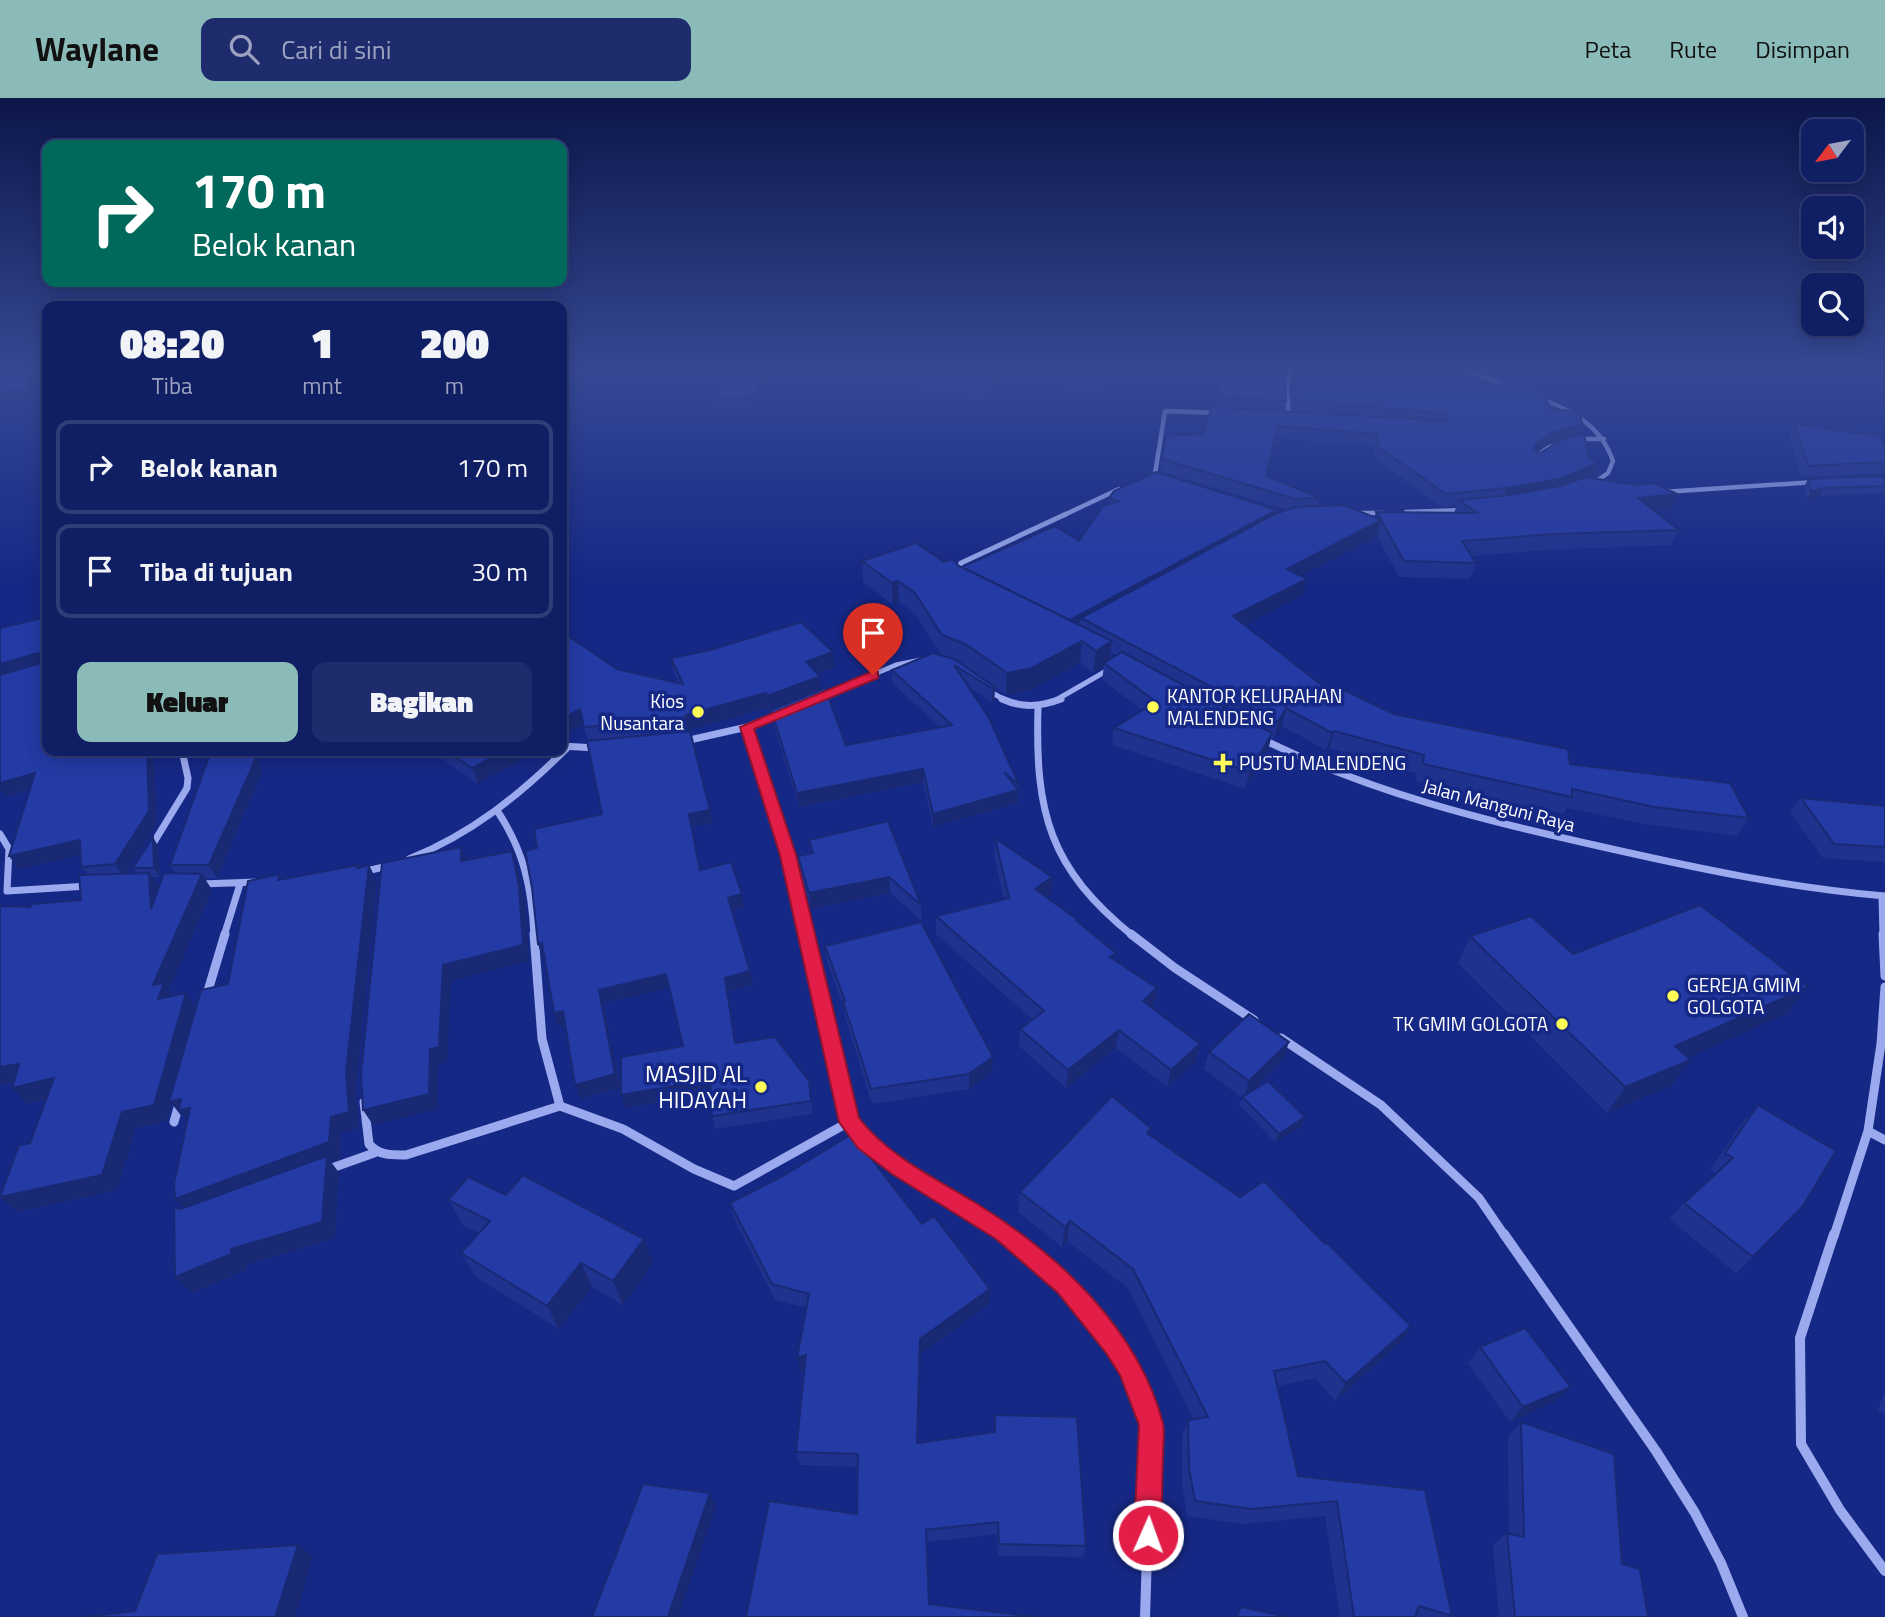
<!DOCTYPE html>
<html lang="id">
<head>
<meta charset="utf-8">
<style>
	body { margin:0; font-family:"Titillium Web",sans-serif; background:#1e2b6d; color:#f1f3f6; height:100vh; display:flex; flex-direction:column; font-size:26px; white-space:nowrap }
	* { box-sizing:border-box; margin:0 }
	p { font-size:23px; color:#9ca2bf }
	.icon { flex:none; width:38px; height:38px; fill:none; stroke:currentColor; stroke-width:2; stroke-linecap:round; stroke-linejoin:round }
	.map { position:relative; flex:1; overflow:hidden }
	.side { position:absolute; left:42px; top:203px; width:525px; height:455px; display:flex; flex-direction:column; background:#101e64; border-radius:14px; box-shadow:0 4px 18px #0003,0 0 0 2px #303c78 }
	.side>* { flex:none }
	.guide { position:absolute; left:42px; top:42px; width:525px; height:147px; border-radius:14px; box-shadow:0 4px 18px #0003,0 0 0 2px #303c78; background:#00695c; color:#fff; overflow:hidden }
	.needle { width:46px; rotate:238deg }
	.tools { position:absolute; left:1801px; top:21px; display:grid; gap:14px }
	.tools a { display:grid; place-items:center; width:63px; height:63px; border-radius:14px; background:#101e64; box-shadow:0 4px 18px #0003,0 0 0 2px #303c78; font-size:35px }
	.pin { position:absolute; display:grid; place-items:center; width:60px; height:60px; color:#fff; margin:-72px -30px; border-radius:50% 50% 50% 0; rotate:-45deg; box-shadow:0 0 7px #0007 }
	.pin .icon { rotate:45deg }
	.me { position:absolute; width:77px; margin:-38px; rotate:2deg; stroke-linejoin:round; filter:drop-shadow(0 0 5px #0008) }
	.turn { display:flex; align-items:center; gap:24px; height:147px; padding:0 35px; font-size:32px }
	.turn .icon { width:91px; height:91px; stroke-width:2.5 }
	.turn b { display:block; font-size:49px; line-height:60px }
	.eta { display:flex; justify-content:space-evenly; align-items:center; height:119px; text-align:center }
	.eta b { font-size:42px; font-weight:800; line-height:49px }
	.primary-button { display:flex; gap:14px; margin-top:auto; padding:14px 35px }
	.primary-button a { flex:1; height:80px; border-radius:14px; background:#8bbbb9; color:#111; font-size:28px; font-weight:800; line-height:80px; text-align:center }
	.primary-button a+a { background:#1e2b6d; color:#f1f3f6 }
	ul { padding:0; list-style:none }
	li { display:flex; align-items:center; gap:21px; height:94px; margin:0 14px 10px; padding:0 21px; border:4px solid #303c78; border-radius:14px }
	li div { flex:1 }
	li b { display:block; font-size:26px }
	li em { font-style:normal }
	header { display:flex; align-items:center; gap:42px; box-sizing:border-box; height:98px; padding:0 35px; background:#8bbbb9; color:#111 }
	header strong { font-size:33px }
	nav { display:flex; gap:38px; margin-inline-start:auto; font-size:24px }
	.search { width:490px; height:63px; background:#1e2b6d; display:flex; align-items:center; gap:18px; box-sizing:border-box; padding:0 24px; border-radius:14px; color:#9ca2bf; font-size:26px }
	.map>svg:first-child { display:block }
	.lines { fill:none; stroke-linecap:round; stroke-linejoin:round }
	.minor-far4 { stroke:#9baaee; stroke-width:4.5 }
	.minor-far3 { stroke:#9baaee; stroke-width:5 }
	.minor-far2 { stroke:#9baaee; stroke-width:7 }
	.minor-far1 { stroke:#9baaee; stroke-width:9 }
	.minor { stroke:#9baaee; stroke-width:10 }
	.wall { fill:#1f328d; fill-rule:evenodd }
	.shaded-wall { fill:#192973 }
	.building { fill:#243aa4; stroke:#192973; stroke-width:2 }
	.route { fill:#e11d48; stroke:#92132f; stroke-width:2 }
	.poi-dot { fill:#fffc57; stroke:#162885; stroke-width:2.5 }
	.labels { text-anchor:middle; stroke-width:7; stroke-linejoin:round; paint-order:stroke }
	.poi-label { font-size:19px; fill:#fff; stroke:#162885; text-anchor:start }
	.street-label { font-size:19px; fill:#fff; stroke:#162885 }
	.near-poi-label { font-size:23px; fill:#fff; stroke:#162885; text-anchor:end }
</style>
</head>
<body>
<header>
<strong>Waylane</strong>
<div class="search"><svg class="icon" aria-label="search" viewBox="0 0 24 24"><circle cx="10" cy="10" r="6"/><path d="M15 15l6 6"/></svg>Cari di sini</div>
<nav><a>Peta</a><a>Rute</a><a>Disimpan</a></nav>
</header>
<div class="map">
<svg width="1885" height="1519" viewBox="0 0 1885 1519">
	<rect width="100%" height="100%" fill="#162885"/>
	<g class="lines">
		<path class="minor-far4" d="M1466,272L1509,289
			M1540,300C1573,313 1601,328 1613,363L1608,375L1594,385
			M1289,319L1287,291L1290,272
			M1577,341H1604
			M1537,359L1545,350L1562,343
			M1155,376L1165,313L1219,315
			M1663,394L1815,384
			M1406,414L1464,412
			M1357,415H1383
			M1062,418L1119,391"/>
		<path class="minor-far3" d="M955,476L961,465L1066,416
			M987,592L1005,602
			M821,598L896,567L921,562
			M1056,602L1108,572"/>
		<path class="minor-far2" d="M1002,601C1022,610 1040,609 1061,601
			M1038,610C1035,715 1049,770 1133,838
			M747,629L788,757L806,838
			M1264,642C1372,695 1486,723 1603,749C1696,770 1789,790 1885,798
			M685,643L747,629L781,615
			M562,648L596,650
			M498,714C524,753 532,791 534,838
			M0,736L9,751L7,793L88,788
			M151,749L187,690L188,680L182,653
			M409,761C471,736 520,697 567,650
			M362,774L388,768
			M202,786L256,784
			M1882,798L1883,838
			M224,838L240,786"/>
		<path class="minor-far1" d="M534,836L542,941L560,1008L623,1031L694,1071L734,1088L849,1024
			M806,836L849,1024C896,1075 954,1097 1008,1138
			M1131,836L1175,870L1254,922
			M1883,836L1885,878
			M1885,889L1881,946L1868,1033L1885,1042
			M207,896L225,836
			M1281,940L1381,1007L1479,1100L1505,1138
			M364,1004L369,1046C379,1058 392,1057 406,1057L560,1008
			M174,1024L179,1006
			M329,1071L374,1055
			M1834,1138L1868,1033"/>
		<path class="minor" d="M1006,1136C1071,1187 1123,1248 1151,1327L1145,1519
			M1504,1136L1656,1353L1695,1415L1721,1465L1743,1519
			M1834,1136L1800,1240L1801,1346L1840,1412L1885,1473"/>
	</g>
	<path class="wall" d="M725,272H772L751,308H716L715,301Z
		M927,272H1000L990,303L922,299V283Z
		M1200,272H1286L1285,279L1286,303L1284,313H1293L1292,291L1295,272H1406L1410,277L1475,286L1550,311L1578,337L1589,361L1593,377L1589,379L1670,411L1654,412L1679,432L1671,447L1548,452L1471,458L1476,465L1470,481L1399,479L1377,438L1301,478L1303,497L1244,527L1332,595L1394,616L1570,666L1749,720L1737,738L1644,726L1567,710L1563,716L1416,683L1417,675L1329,650L1326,652L1282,628L1274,641L1271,640L1268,652L1245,691L1112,647L1114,630L1142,612L1102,582L1104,568L1093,575L1080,565L1031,592L1006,597L964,568L995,589L994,602L992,604L968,589L1019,687L1018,705L933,729L923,684L799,709L773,625L771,612L769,613L768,610L689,632L713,725L692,729L700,772L744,810L732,813L750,873L753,887L728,893L736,945L809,983L813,1016L715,1031L712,1018L711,996L625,1010L683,948L669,890L603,905L620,990L580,1001L566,927L559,929L544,859L543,860L538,846L537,750L602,716L588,643L583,626L562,639V536L617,571L679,585L674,575L671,560L835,569L817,576L821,591L846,647L940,629L892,585V572L941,557L915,516L899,504L893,507L863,484L862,463L944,464L962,469L1079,443L1108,407L1109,400L1277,412L1276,416L1287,412L1160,373L1166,338L1202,336L1214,309L1216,299L1223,280L1199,277ZM1276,340L1374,348L1375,360L1441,409L1457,407L1454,415L1376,414L1374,420L1318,408L1320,400L1266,378ZM1559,344L1540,355L1538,354L1548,347ZM1111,554L1117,557L1110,562Z
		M1111,276L1106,300L1067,297L1068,281Z
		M1795,326L1885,345V375L1801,379L1789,337Z
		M1885,378V395L1819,398L1807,401L1804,389L1808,381Z
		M25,524L154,659L157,726L126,776H137L133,770L158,748L160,779H152L159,789L176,776L170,767L211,653H257L262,674L217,780H204L212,792L169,892L174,897L186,895L196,909L228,886L282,781L358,767L359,769L369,767L377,784L356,991L359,1030L341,1035L340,1060L331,1064L339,1075L335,1140L246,1167V1172L192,1195L175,1179L181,1111L183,1110L188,1023L184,1019H182L172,1006L167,1023L136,1030L117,1092L17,1114L0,1099L30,1045L46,1001L27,1006L12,990L13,985L0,987L30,809L81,802L87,777L81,769L80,757L19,771L9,758L30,692L6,699Z
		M430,653H537L478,686Z
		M1801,700L1885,708V764L1823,760L1790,715Z
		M888,723L921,807L922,823L890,795L811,811L800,774L798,758L811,756L809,742Z
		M995,740L1052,779L1051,796L1046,799L1078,822V824L1115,862L1157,890L1154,908L1152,910L1200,946L1196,964L1167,989L1116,950L1066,990L1019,948L1020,931L1033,922L936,836V818L1004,801L994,758Z
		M1470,838L1573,856L1808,889L1786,916L1688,959L1691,962L1671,988L1607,1015L1458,865Z
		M825,848L993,959L992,974L969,991L872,1006L845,919L844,910L827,863Z
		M1209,954L1283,962L1251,994L1305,1019L1302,1028L1275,1044L1239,1007L1242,1000L1204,971Z
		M1758,1007L1753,1159L1736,1175L1669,1121L1684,1105L1716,1075L1710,1072L1743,1024Z
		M1149,1037L1399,1246L1335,1303L1315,1280L1278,1288L1298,1378L1425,1392L1452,1518L1450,1519H1340L1325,1418L1242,1426L1187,1418L1182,1386V1338L1188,1322L1193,1321L1128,1190L1067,1143L1062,1149L1018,1114L1020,1094Z
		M448,1102L653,1165L623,1207L592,1189L559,1231L476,1179L461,1155L479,1135L463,1127Z
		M730,1105L922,1126L989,1206L921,1256L918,1345L994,1335L995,1317L1086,1448L1083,1459L998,1458L997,1436L927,1444L746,1519L857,1416V1369L800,1367L796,1354L804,1273L800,1274L806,1210L775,1202L734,1121Z
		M1480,1249L1556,1303L1510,1324L1468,1265Z
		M1885,1293V1317L1878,1312Z
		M1521,1324L1648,1519H1499L1493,1447L1507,1435H1509L1508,1338Z"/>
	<path class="shaded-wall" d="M768,272H772L751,308L750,301Z
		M996,272H1000L990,303L991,287Z
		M1110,272H1113L1111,276L1106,300Z
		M47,276V286L32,288V300L0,304V294L27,278Z
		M1582,326L1577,338L1548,347L1531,358L1536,346L1552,335Z
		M1598,365L1593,377L1555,393L1503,403L1507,390Z
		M1823,390L1819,398L1807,401L1811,393Z
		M1677,396L1670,411L1631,415L1638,400Z
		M1277,412L1275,419L1081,520L1080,524L1068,531L1069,523Z
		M1381,422L1377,438L1284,487L1287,471Z
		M1307,481L1303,497L1230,535L1233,518Z
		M898,483L899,504L893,507L892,485Z
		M1082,543L1080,565L1031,592L1006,597L1007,575Z
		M1112,543L1109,565H1104V568L1093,575L1096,553Z
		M833,554L835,569L807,579L806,564Z
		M38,555L46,567L0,581V566Z
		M820,578L821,593L769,613L767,598Z
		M995,589L994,602L992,604L993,591Z
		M766,595L768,610L689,632V634L660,639L657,624Z
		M1286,610L1282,628L1274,641L1278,624Z
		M580,611L584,626L562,639V621Z
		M1334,633L1329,650L1326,652L1332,635Z
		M1272,635L1268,652L1245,691L1250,674Z
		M147,653H176L154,659L157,726L124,779L115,766Z
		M253,653H257L262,674L217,780L209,767Z
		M504,653H537L478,686L472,670Z
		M923,671V684L799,709L797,695Z
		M35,675L44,687L6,699L0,691V685Z
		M1018,692V705L933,729V716Z
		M710,712L713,725L692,729L689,716Z
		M153,739L158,748L160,779L154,770Z
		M80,742L89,755L19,771L9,758Z
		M461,749L467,764L461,763Z
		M512,753L517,769L525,805L529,863L451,883L447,964L438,966L437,1011L373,1027L363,1012L430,951L443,867Z
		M369,767L377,784L356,991L359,1030L341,1035L340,1060L331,1064L339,1075L335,1140L246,1167V1172L192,1195L175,1179L189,1116L175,1101L346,975Z
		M149,775L161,791L151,811Z
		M202,776L212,792L169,892L176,901H158L153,887Z
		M889,779L890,795L811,811L809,795Z
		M1052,779L1051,796L1033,809L1035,791Z
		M742,796L744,810L731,813L728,800Z
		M542,845L547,859L543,860L538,846Z
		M750,873L753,887L728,893L738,959L725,880Z
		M666,876L670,890L603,905L620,990L580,1001L575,987L599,892Z
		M1808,889L1786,916L1656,974L1675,948Z
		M1157,890L1154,908L1140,921L1143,903Z
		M186,895L197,911L181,1001L190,1010L192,1028L172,1006L167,1023L136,1030L117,1092L17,1114L0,1099L122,1014Z
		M563,913L568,926L559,929L554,915Z
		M1119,932L1116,950L1066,990L1068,972Z
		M1289,944L1283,962L1244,1001L1249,983Z
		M1200,946L1196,964L1167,989L1171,972Z
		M993,959L992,974L969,991V976Z
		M1691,962L1671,988L1607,1015L1625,989Z
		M19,966L34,982L0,987V969Z
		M54,980L68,995L27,1006L12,990Z
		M710,982L713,995L625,1010L621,997Z
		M1305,1019L1302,1028L1275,1044L1279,1036Z
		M1070,1123L1067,1143L1062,1149L1065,1129Z
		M644,1141L653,1165L623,1207L613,1183Z
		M581,1165L592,1189L559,1231L547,1208Z
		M990,1191L989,1206L921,1256L918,1358L920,1241Z
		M1411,1228L1399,1246L1335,1303L1346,1285Z
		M806,1257L809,1272L800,1274L797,1260Z
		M1571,1289L1556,1303L1510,1324L1523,1309Z
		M710,1395L716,1408L678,1519H668Z
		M298,1447L313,1458L295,1519H275Z"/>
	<path class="building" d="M0,272H47V276L27,278V291L0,294Z
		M725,272H768L750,301H715Z
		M927,272H996L991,287L922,283Z
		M1071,272H1110L1107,284L1068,281Z
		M1226,272H1286L1285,279L1286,303L1216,299Z
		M1295,272H1409L1410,277L1472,281L1475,286L1525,287L1536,290L1547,302L1550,311L1580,314L1582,326L1552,335L1536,346L1534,352L1540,355L1565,340L1584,336L1589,361L1598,365L1560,381L1507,390L1446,396L1378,349L1377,336L1278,328L1266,378L1320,400L1295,401L1162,361L1166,338L1202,336L1212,309L1447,323L1448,318L1444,315L1296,303L1294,280Z
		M1795,326L1880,338L1883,346L1885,345V364L1808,368Z
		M1156,374L1277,412L1070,522L962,469L1055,428L1079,443L1103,408L1118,403L1109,400L1114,393Z
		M1884,378L1885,388L1823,390L1811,393L1808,381Z
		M1585,379L1637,387L1653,385L1677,396L1638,400L1679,432L1554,436L1462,443L1476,465L1404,463L1381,422L1287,471L1307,481L1233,518L1332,595L1340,590L1394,616L1568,651L1570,666L1730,685L1749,720L1654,709L1572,691V699L1423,666L1424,657L1334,633L1332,635L1286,610L1278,624L1081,520L1275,416L1296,409L1344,407L1381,422L1376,414L1477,415L1459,402L1510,397L1564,387Z
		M916,445L944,464L952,461L959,468L1112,543L1096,553L1082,543L1032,570L1007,575L967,547L942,537L915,495L898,483L892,485L862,463Z
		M47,519V653H147L149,713L115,766L81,769L80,742L9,758L35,675L0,685V577L41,565L44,559L38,555L0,566V530Z
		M801,524L833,554L806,564L820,578L816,580L767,598L766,595L686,617V619L657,624L584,629L580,611L562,621V536L573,541L617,571L683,586L671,560L710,552Z
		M1122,554L1272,635L1250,674L1114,630L1156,604L1104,565Z
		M933,555L954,561L995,589L993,591L954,567L989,620L1019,687L1004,674L1018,692L933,716L923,671L797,695L771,612L825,590L846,647L952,627L892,572Z
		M690,633L710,712L689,716L700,772L731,764L742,796L728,800L750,873L725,880L735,945L775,939L809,983L811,1003L712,1018L710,982L621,997V959L683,948L666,876L599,892L615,976L575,987L563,913L554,915L542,845L538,846L532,790L525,753L537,750L534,731L602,716L587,643Z
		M211,653H253L255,662L209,767H170Z
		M446,653H504L472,670Z
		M1801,700L1885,708V749L1834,746Z
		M888,723L921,807L889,779L809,795L798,758L813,755L809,742Z
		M153,739L154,770H133Z
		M995,740L1052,779L1035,791L1078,822L1077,823L1116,855L1110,859L1157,890L1143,903L1200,946L1171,972L1119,932L1068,972L1020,931L1044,913L936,818L1009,800Z
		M461,749V763L512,753L519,789L523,847L443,867L439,949L430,951L429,996L363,1012L361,976L382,765Z
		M358,767L357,770L369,767L346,975L349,1014L331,1019L329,1044L175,1101L174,1086L190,1010L179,1012L181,1001L169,1004L201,892L228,886L248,783L279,776L278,782Z
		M149,775L151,811L164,775L202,776L153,887L164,885L158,901L186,895L154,1007L122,1014L102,1077L0,1099L19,1047L30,1045L54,980L12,990L19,966L0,969V808L30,809L32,806L81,802L79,777Z
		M1700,807L1808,889L1675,948L1691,962L1625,989L1470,838L1531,818L1573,856Z
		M921,824L993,959L969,976L871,991L843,903H845L825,848Z
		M1249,916L1289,944L1249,983L1209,954Z
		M1268,983L1305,1019L1279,1036L1242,999Z
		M1112,998L1151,1030L1147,1035L1240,1099L1264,1083L1325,1146L1327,1145L1411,1228L1346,1285L1325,1263L1274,1273L1298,1378L1425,1392L1452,1518L1419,1508L1415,1519H1354L1337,1403L1251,1411L1195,1403L1189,1370L1188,1322L1208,1319L1133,1171L1070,1123L1065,1129L1020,1094Z
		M1758,1007L1836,1053L1803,1108L1753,1159L1684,1105L1733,1060L1725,1055Z
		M852,1036L922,1126L934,1118L990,1191L920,1241L917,1345L995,1334V1317L1077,1319L1086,1448L999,1446L998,1424L926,1432L929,1506L1036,1519H746L769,1403L857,1416L858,1356L796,1354L806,1257L797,1260L809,1196L772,1186L730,1105L783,1078Z
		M327,1058L322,1124L231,1151V1156L175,1179L174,1109L181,1111Z
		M523,1077L644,1141L613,1183L581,1165L547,1208L461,1155L490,1123L448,1102L468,1079L506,1097Z
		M1525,1230L1571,1289L1523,1309L1480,1249Z
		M1521,1324L1614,1356L1622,1466L1640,1471L1648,1519H1515L1507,1435L1524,1439Z
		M643,1386L710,1395L668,1519H592Z
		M298,1447L275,1519H83L135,1513L157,1456Z
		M1241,1509L1288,1519H1237Z"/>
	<linearGradient id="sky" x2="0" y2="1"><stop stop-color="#0c1649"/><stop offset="0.56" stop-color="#364894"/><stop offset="1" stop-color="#364894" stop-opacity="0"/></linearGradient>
	<rect width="1885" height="485" fill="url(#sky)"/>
	<path class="route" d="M873,573L878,574V580L754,631L796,757L859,1020C889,1059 937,1081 979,1107C1059,1157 1138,1231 1163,1325C1165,1335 1163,1347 1163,1357C1162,1384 1162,1410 1161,1437L1157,1446L1148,1450L1138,1446L1134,1437L1139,1327L1120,1277L1106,1255L1058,1195L996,1141L892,1076L858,1050L839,1024L780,757L740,629Z"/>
	<g class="poi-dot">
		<circle cx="1153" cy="609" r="7"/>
		<circle cx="698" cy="614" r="7"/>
		<path d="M1219.5 654.5h7v7h7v7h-7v7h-7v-7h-7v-7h7z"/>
		<circle cx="1673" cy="898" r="7"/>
		<circle cx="1562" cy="926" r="7"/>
		<circle cx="761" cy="989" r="7"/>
	</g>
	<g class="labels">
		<g class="poi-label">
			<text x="1167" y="605">KANTOR KELURAHAN<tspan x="1167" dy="22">MALENDENG</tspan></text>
			<text x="684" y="610" text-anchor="end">Kios<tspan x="684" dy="22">Nusantara</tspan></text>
			<text x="1239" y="672">PUSTU MALENDENG</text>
			<text x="1687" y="894">GEREJA GMIM<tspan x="1687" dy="22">GOLGOTA</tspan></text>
			<text x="1548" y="933" text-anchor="end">TK GMIM GOLGOTA</text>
		</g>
		<g class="street-label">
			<text transform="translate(1499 707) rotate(15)" y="7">Jalan Manguni Raya</text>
		</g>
		<g class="near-poi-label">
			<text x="747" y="984">MASJID AL<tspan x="747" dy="26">HIDAYAH</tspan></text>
		</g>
	</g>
</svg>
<div class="tools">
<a><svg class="needle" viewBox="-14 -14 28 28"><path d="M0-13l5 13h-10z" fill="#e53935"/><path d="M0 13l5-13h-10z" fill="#9ca2bf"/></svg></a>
<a><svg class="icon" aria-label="sound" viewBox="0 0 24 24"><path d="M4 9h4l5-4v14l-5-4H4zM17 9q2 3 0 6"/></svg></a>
<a><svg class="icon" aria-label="search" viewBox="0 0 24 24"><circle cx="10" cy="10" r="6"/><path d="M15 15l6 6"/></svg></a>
</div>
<div class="pin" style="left:873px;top:577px;background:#d93025"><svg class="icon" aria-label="arrive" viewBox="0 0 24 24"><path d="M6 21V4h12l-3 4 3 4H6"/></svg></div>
<svg class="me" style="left:1148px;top:1437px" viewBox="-20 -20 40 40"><circle r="17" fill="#e11d48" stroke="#fff" stroke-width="3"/><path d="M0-11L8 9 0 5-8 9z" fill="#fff"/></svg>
<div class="guide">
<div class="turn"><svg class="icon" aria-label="right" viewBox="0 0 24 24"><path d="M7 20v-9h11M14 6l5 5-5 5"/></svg><div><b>170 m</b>Belok kanan</div></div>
</div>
<section class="side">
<div class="eta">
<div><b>08:20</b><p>Tiba</p></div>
<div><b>1</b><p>mnt</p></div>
<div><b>200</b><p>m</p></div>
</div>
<ul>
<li><svg class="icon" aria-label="right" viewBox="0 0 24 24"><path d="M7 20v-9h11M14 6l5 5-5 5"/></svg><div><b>Belok kanan</b></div><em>170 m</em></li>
<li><svg class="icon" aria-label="arrive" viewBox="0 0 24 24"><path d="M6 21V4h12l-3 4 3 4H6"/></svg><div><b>Tiba di tujuan</b></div><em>30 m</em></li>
</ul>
<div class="primary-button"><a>Keluar</a><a>Bagikan</a></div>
</section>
</div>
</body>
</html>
